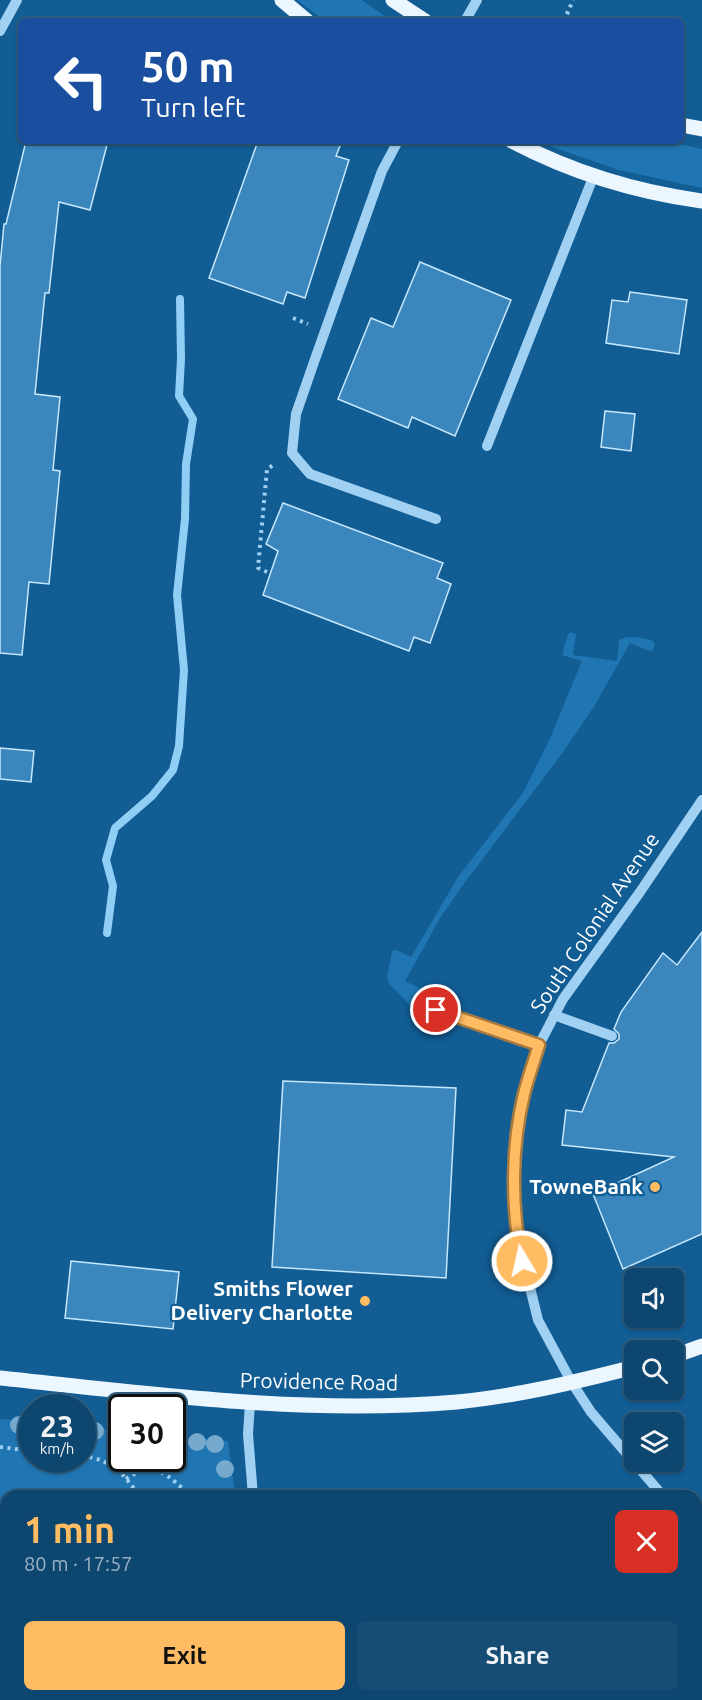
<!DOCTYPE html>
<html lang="en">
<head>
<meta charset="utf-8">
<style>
	body { margin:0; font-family:Ubuntu,sans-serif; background:#164d74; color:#f1f3f6; height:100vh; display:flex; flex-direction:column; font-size:22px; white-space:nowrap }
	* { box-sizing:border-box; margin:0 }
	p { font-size:20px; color:#9ab1c3 }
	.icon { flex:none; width:33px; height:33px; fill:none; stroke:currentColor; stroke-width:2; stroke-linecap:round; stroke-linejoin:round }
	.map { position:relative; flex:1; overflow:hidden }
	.sheet { position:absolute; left:0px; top:1490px; width:702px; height:212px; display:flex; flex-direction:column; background:#0d466f; border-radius:18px 18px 0 0; box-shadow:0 2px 4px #0004,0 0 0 2px #2d5e82 }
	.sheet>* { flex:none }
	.top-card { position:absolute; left:18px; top:18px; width:666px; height:126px; border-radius:9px; box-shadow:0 2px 4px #0004,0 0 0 2px #2d5e82; background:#1a4fa0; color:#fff; overflow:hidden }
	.tools { position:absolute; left:624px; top:1268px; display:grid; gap:12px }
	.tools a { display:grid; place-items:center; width:60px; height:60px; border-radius:9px; background:#0d466f; box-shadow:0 2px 4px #0004,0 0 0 2px #2d5e82; font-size:30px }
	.speed { position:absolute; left:18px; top:1394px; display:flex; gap:12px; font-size:30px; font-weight:700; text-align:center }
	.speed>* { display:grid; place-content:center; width:78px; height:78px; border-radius:50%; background:#0d466f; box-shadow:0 2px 4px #0004,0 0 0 2px #2d5e82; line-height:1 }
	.speed small { font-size:15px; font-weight:400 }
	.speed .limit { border:3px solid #111; border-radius:9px; background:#fff; color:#111 }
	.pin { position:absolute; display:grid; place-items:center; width:51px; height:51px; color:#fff; margin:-26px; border:3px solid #fff; border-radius:50%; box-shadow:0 2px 6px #0007 }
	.me { position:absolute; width:66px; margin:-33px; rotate:351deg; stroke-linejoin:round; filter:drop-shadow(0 0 4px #0008) }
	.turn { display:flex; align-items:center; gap:21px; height:126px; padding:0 24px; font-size:27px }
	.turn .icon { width:78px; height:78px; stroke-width:2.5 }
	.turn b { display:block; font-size:42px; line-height:51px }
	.round { display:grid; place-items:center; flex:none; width:63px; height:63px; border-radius:9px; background:#164d74 }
	.head { display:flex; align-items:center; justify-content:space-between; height:102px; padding:0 24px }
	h1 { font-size:36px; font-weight:600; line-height:45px; color:#ffbc62 }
	.primary-button { display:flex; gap:12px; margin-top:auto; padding:12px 24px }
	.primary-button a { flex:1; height:69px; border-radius:9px; background:#ffbc62; color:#111; font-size:24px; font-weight:600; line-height:69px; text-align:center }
	.primary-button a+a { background:#164d74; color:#f1f3f6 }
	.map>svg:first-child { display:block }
	.green { fill:#2076b2 }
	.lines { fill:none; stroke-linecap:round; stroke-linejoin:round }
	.stream { stroke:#91cef6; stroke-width:8 }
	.building { fill:#3a86bd; stroke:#c7e7fd; stroke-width:1.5 }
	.path { stroke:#a0d1f3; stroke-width:4; stroke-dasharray:3 4.5; stroke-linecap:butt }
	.minor { stroke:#a0d1f3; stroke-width:10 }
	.major { stroke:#ecf6ff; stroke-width:15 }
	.tree { fill:#75a9ce }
	.route-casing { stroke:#a67a40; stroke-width:15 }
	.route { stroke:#ffbc62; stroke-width:10 }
	.poi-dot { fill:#ffbc62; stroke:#115d94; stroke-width:2 }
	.labels { text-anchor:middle; stroke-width:4.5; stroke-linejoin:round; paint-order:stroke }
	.street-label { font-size:21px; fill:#fff; stroke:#115d94 }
	.poi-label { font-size:21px; font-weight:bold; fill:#fff; stroke:#115d94; text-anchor:end }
</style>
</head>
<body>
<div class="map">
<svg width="702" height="1700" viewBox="0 0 702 1700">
	<rect width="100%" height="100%" fill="#115d94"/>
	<path class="green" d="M297,0H362L392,21H325Z
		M535,141H665L702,149V188L619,170Z
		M571,632L576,634L573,655L617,661L619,640C627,635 644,638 653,641L655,645L653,650L649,651L630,643L595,705L561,755L463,885L440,918L405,981C412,985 421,988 427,992C438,1002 419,1007 412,1007L390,985L387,978L392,951L396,950L411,957L458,877L523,793L548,743L582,661L562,655L568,634Z
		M0,1419L31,1422L32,1458H82L83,1427L121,1431L122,1458H172L173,1436L228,1441L235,1495L6,1496V1666L0,1659Z
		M34,1695H333L337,1700H37Z"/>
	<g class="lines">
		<path class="stream" d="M107,933L113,886L106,860L115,828L152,796L173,770L179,746L184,670L177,595L185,519L186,464L193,419L179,396L181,359L180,299"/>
	</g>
	<path class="building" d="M26,141H108L90,210L59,202L49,293H45L35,394L60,397L53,470L60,471L49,584L29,582L22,655L0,653V266L4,224H6Z
		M258,141H342L336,156L349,160L305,298L287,292L283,304L209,278Z
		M420,262L511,300L455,436L412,417L408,428L338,399L371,318L393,327Z
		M630,292L687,300L679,354L606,343L612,300L628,302Z
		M605,411L635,414L631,451L601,447Z
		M283,503L443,563L437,578L451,584L430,643L414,637L409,651L263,595L278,551L266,544Z
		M0,748L34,751L31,782L0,779Z
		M702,932V1234L623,1269L593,1194L674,1157L562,1145L566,1110L582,1112L609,1043H614L619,1039V1034L614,1029L621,1012L663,953L677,965Z
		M283,1081L456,1088L446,1278L272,1267Z
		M71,1261L179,1272L173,1329L65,1318Z"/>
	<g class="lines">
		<path class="path" d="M564,21L573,0
			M293,318L308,324
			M267,572L258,568L267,469L275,464
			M0,1447L32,1451
			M82,1456C110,1459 124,1473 139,1496
			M126,1479C156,1459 167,1475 191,1496
			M0,1624L6,1629
			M61,1695L63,1700
			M291,1695L293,1700
			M603,1695L606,1700
			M445,1700L449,1699"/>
		<path class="minor" d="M465,21L477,0
			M0,31L17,0
			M398,141L382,171L314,362L296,414L292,453L310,474L436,519
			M487,446L594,175
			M436,1010L539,1045
			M554,1015L612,1036
			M250,1403L248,1434L253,1496
			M663,1496L591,1412L572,1383L538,1320L520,1247L514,1191L515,1145L524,1094L539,1045L563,999L640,892L702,800
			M696,1533L702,1540
			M0,1678L6,1684
			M15,1695L18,1700
			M365,1695L371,1700"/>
		<path class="major" d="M282,0L307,21
			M393,0L425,21
			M681,125L702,129
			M512,141C571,172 636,192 702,201
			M674,1356L702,1346
			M0,1378C152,1394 304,1415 457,1402C517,1396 576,1382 634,1367"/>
	</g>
	<g class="tree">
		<circle cx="19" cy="1425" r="9"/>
		<circle cx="95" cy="1431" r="9"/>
		<circle cx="197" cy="1442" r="9"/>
		<circle cx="215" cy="1444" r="9"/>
		<circle cx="225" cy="1469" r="9"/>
	</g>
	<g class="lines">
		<g class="route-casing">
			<path id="route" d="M436,1010L539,1045C534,1061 528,1078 524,1094C511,1148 511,1207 522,1261"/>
		</g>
		<use href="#route" class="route"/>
	</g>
	<g class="poi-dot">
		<circle cx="655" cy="1187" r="6"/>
		<circle cx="365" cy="1301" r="6"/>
	</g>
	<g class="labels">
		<g class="street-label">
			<text transform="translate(595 923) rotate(-56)" y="7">South Colonial Avenue</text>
			<text transform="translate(319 1382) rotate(1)" y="7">Providence Road</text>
		</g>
		<g class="poi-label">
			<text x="643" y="1194">TowneBank</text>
			<text x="353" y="1296">Smiths Flower<tspan x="353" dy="24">Delivery Charlotte</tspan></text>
		</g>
	</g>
</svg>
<div class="tools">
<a><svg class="icon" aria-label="sound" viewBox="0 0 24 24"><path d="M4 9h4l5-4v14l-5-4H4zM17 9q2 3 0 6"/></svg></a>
<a><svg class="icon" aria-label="search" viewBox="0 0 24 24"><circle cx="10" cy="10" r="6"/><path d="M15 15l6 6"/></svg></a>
<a><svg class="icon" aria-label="layers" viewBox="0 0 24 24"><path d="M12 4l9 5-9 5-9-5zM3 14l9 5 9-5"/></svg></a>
</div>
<div class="speed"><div>23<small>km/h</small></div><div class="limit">30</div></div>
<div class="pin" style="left:436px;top:1010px;background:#d93025"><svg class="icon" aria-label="arrive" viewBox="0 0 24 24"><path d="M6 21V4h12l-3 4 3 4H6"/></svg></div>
<svg class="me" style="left:522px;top:1261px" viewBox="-20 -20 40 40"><circle r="17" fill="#ffbc62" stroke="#fff" stroke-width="3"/><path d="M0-11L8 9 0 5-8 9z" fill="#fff"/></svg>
<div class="top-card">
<div class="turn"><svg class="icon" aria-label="left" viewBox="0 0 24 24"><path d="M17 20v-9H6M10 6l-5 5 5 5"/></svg><div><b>50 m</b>Turn left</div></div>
</div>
<section class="sheet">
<div class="head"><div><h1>1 min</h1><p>80 m · 17:57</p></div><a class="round" style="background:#d93025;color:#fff"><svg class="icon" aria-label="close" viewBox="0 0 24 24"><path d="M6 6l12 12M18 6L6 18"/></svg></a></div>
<div class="primary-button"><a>Exit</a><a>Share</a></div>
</section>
</div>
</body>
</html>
